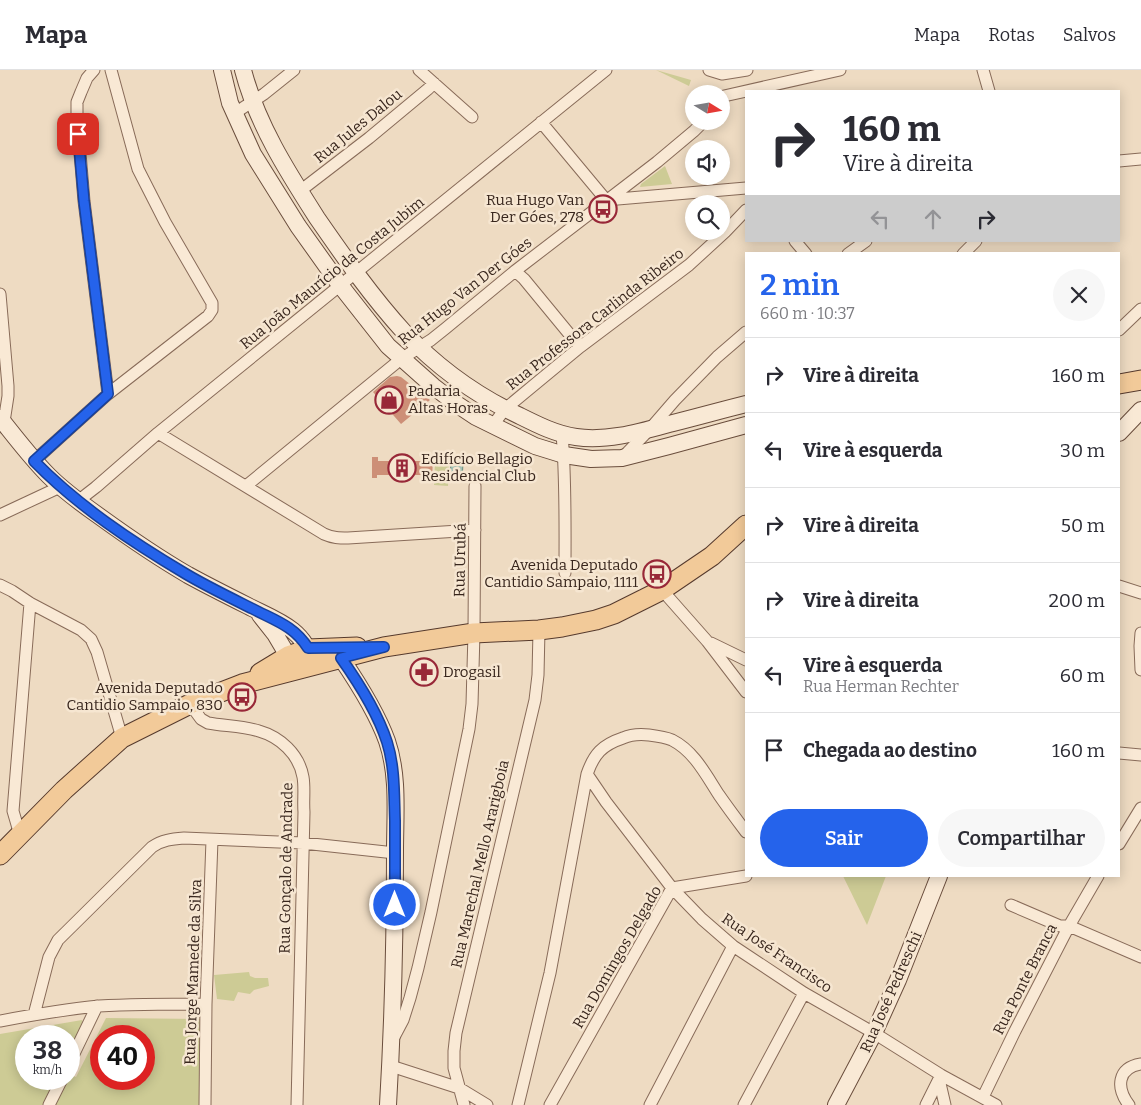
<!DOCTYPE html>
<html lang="pt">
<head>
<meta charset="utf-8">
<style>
	body { margin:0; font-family:Bitter,serif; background:#f7f7f7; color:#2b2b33; height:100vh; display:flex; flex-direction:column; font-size:19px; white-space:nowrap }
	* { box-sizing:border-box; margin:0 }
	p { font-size:16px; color:#7c7c81 }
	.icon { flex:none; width:28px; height:28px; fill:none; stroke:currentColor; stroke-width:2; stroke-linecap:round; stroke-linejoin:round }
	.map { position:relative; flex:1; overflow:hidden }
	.panel { position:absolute; left:745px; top:182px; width:375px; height:625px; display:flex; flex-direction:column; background:#fff; border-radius:0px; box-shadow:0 2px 12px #0003 }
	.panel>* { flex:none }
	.top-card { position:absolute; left:745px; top:20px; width:375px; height:152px; border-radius:0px; box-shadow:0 2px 12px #0003; background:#fff; color:#2b2b33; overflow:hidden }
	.needle { width:32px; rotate:101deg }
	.tools { position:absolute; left:685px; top:15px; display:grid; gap:10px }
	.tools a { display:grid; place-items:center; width:45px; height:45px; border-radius:50%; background:#fff; box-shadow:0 2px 12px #0003; font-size:25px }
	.speed { position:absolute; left:15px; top:955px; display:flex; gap:10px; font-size:25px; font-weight:700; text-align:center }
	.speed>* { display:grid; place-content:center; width:65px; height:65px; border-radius:50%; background:#fff; box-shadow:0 2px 12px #0003; line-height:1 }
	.speed small { font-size:12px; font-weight:400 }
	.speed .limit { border:8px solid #d22; background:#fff; color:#111 }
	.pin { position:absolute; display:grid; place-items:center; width:42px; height:42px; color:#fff; margin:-21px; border-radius:10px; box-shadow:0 2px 8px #0006 }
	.me { position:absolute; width:55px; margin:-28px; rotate:0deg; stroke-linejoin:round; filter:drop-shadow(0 0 4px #0008) }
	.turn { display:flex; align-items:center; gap:18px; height:105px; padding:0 15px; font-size:22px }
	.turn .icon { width:65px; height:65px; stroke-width:2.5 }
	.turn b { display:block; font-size:35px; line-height:42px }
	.lanes { display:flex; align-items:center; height:48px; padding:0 15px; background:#0003; justify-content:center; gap:25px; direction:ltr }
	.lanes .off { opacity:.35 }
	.round { display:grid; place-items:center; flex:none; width:52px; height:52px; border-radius:26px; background:#f7f7f7 }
	.headline { display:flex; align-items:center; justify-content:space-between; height:85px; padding:0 15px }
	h1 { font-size:30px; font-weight:600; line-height:38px; color:#2563eb }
	.button { display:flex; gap:10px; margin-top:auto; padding:10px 15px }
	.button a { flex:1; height:58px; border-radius:30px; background:#2563eb; color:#fff; font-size:20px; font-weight:600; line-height:58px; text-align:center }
	.button a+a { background:#f7f7f7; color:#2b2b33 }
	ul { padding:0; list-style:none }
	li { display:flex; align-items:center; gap:15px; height:75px; padding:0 15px; border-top:1px solid #e1e1e2 }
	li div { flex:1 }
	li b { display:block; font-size:19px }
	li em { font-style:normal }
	header { display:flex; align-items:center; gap:30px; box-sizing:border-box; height:70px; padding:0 25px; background:#fff; border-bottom:1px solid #e1e1e2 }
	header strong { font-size:24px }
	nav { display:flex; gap:28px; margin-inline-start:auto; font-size:18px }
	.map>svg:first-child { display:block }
	.green { fill:#cdcb95; fill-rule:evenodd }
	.water { fill:#a4c1b4; stroke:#6b8f81 }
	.building { fill:#cd8f77 }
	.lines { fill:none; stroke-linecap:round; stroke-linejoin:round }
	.street-casing { stroke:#886b59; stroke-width:13 }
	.secondary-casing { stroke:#6a4d3c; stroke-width:18 }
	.primary-casing { stroke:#563a2d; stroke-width:21 }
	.street { stroke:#f9e9d5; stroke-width:11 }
	.secondary { stroke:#f9e9d5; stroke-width:16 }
	.primary { stroke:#f2ca99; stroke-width:19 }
	.route-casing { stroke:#184099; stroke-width:12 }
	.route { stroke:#2563eb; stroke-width:9 }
	.labels { text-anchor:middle; stroke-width:5; stroke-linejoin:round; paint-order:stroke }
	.street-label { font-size:15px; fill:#38261d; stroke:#f6e6d1 }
	.poi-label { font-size:15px; fill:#38261d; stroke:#f6e6d1; text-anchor:end }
</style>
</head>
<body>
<header>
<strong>Mapa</strong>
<nav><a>Mapa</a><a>Rotas</a><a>Salvos</a></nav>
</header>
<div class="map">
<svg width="1141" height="1035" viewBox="0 0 1141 1035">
	<rect width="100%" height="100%" fill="#eedbc2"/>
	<path class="green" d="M656,0L691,10L689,16Z
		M665,96L672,114L640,117L641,114Z
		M435,392L449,393L448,416L434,415Z
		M843,806H886L867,855Z
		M249,902L250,906L255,908H268L269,916L254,920L250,924L238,922L234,931L217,929L214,905Z
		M106,948L203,949L199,1035H0V964L82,950L84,954L69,986V966H26V1009H69V1004L76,1007ZM101,966H144V1009H101Z"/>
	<path class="water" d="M451,392L463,393L462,410H450Z"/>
	<path class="building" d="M397,306L401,307L430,330L401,354L373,322L390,307Z
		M372,387H378V391H427V388H433L432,409H426V405H377V408H372Z"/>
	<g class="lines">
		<g class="street-casing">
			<path id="street" d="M94,0L87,8L81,22L77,32V44L80,83L84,131L108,324
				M419,0L472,47
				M709,0L722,4L747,0
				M983,0L989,21
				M724,26L840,0
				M235,43L264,24L294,0
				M541,52L606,130L746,118
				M1119,91L1141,89
				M300,121L369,68L428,19L434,13
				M795,171L806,184
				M848,184L866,171
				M963,184L976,171
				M515,201L524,209L580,277
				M0,224L8,316V326L4,352
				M1119,260L1141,239
				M493,355L505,339L534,315L580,277L689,195L725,162L746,140
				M158,363L324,464C333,468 339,468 348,468L475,460
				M562,364C566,410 565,457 565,503
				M623,387L649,360L675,330L717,287L746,262
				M34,391L108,324L208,246L212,240V233L165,152L138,99L111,0
				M246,416L401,289L431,270L446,258L515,201L657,92L694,61L704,51
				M78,431L96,417L158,363L606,0
				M0,445L60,417
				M0,515L12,521L30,533L81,560L91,569L97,582L122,668
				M1119,516L1141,523
				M662,520L707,571L746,622
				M1141,563L1140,576L1141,600
				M711,573L746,590
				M190,634L201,649L208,653C225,656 243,656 259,661C280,667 299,684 303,707C305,718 303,731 304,742L297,1035
				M1119,683L1141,685
				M587,704L606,732L672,818L702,849L733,876L804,923L874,963L941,1005L996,1035
				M20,765L13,741L30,533
				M1119,774L1141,738
				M1011,835L1060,856H1069L1141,887
				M34,945L49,887L58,870L152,777C162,770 172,769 184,768L303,773L395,783
				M0,951C32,945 66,939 99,936C135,934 170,934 206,934
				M393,969L403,950L410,928L418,898L431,842L469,659L472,634L474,563L475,416
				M69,994L97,936
				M391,996L459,1018L487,1035
				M939,1009L945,1035
				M983,1027L1015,961L1069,856L1098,806
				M49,1035L62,1009
				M205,1035L206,934L212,770
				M464,1035L454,998V981L456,963L535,630L538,605L539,560
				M518,1035L550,903L587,704C594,684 602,675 623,668C632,664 640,664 649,665C657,666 665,667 672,670C694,681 706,705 719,725C728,738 737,750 746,762
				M550,1035L672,818L746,806
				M650,1035L733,876
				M744,1035L804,923
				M926,1035L941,1005
				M1129,1035C1116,1018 1117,998 1141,994"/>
		</g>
		<g class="secondary-casing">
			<path id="secondary" d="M222,0L230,33L253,84L298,156L340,215L388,276L433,316L455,333L476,347L535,376L564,385L591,389L622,388L669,376L746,355
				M243,0C257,54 287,101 317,148C344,187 372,227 404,262C437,297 477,326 520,346C538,355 556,364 576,367C607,372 643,361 673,353C697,347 722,340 746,334
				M0,348C16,368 31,388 49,406C64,421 82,434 99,446C128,467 157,487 188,505C208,516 228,526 248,536C273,549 306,559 311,591
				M1119,363L1141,340
				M260,545L275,564L288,586L297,596
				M341,588C358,613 377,643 387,671C399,706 395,745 395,781C395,866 393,950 388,1035
				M836,1035L874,963L898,910L939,806"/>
		</g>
		<g class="primary-casing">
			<path id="primary" d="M1119,314L1141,310
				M260,603L288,586L308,579L357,577
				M0,785L64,720L122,668L190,634L242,614L384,577L474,563L539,560L562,557L596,550L614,544L662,520L712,486L746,455"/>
		</g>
		<use href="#street" class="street"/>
		<use href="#secondary" class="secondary"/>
		<use href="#primary" class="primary"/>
	</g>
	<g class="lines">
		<g class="route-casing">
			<path id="route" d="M78,64L84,131L108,324L34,391C78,436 132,472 186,504C208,517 231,528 253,539C276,551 294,556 308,578L384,577L341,588C358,612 378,644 387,672C395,697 394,725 395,751C395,779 395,807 395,835"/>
		</g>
		<use href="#route" class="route"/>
	</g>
	<defs>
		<g id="bus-ring" transform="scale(1.4375)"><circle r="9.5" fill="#f6e6d1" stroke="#982838" stroke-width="1.5"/><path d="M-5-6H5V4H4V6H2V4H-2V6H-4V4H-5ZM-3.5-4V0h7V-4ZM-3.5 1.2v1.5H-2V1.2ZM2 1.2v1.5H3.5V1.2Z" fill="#982838"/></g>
		<g id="shop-ring" transform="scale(1.4375)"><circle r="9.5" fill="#f6e6d1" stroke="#982838" stroke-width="1.5"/><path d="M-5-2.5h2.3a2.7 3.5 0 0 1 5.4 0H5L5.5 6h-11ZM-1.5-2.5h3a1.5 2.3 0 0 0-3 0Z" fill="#982838"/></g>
		<g id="building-ring" transform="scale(1.4375)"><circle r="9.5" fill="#f6e6d1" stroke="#982838" stroke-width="1.5"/><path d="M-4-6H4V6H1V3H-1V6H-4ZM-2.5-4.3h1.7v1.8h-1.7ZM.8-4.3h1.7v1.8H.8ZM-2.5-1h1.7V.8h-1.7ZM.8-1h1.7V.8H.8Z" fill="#982838"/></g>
		<g id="pharmacy-ring" transform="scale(1.4375)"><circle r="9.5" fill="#f6e6d1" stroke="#982838" stroke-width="1.5"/><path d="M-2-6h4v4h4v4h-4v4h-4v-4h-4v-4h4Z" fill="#982838"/></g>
	</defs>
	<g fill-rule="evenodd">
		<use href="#bus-ring" x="603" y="139"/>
		<use href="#shop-ring" x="389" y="330"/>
		<use href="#building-ring" x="402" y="398"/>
		<use href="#bus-ring" x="657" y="504"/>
		<use href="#pharmacy-ring" x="424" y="602"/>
		<use href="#bus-ring" x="242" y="627"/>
	</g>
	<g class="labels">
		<g class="street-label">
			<text transform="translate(358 56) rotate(-39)" y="5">Rua Jules Dalou</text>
			<text transform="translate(332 203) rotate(-39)" y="5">Rua João Maurício da Costa Jubim</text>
			<text transform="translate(465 221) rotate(-38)" y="5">Rua Hugo Van Der Góes</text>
			<text transform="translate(595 249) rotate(-38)" y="5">Rua Professora Carlinda Ribeiro</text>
			<text transform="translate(460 490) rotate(-89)" y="5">Rua Urubá</text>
			<text transform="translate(480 794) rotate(-77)" y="5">Rua Marechal Mello Ararigboia</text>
			<text transform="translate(286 798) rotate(-89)" y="5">Rua Gonçalo de Andrade</text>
			<text transform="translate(777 883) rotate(34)" y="5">Rua José Francisco</text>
			<text transform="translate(617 887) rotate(-60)" y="5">Rua Domingos Delgado</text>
			<text transform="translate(193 902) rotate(-88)" y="5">Rua Jorge Mamede da Silva</text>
			<text transform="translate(1025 909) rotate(-63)" y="5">Rua Ponte Branca</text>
			<text transform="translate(891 922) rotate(-66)" y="5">Rua José Pedreschi</text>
		</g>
		<g class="poi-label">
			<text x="584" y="135">Rua Hugo Van<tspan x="584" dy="17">Der Góes, 278</tspan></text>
			<text x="408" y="326" text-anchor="start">Padaria<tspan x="408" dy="17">Altas Horas</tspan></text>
			<text x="421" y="394" text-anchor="start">Edifício Bellagio<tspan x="421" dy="17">Residencial Club</tspan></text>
			<text x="638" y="500">Avenida Deputado<tspan x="638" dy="17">Cantidio Sampaio, 1111</tspan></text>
			<text x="443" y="607" text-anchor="start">Drogasil</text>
			<text x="223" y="623">Avenida Deputado<tspan x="223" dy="17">Cantidio Sampaio, 830</tspan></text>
		</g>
	</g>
</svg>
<div class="tools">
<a><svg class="needle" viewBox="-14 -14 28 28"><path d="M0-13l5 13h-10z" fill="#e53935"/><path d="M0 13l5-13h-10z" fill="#7c7c81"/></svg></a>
<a><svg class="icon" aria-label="sound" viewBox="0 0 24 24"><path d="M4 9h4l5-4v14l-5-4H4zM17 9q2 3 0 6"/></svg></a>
<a><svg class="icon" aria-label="search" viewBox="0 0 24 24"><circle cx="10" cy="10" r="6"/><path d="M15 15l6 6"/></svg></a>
</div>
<div class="speed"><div>38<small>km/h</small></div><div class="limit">40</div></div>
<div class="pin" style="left:78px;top:64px;background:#d93025"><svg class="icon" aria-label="arrive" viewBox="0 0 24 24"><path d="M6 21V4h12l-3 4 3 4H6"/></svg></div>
<svg class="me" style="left:395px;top:835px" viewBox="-20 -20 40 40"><circle r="17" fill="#2563eb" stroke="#fff" stroke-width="3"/><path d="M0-11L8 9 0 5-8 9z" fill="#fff"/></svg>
<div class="top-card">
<div class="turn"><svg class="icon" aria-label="right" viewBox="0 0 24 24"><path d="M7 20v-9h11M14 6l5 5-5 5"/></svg><div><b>160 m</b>Vire à direita</div></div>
<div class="lanes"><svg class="icon off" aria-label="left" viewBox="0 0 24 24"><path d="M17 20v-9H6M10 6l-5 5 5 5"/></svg><svg class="icon off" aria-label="ahead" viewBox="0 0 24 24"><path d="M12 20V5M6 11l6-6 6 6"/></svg><svg class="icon" aria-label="right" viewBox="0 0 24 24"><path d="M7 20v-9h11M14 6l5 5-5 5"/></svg></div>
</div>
<section class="panel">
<div class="headline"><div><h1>2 min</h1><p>660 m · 10:37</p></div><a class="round"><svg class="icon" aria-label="close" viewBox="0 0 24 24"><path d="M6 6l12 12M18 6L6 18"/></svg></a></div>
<ul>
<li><svg class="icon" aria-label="right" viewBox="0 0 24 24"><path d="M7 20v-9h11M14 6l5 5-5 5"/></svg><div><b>Vire à direita</b></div><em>160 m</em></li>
<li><svg class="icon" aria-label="left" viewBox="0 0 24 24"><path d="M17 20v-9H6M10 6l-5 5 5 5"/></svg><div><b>Vire à esquerda</b></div><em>30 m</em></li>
<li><svg class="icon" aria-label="right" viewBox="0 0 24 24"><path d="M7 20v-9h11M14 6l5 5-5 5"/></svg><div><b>Vire à direita</b></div><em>50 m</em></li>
<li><svg class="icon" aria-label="right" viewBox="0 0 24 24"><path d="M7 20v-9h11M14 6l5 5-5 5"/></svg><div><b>Vire à direita</b></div><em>200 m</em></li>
<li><svg class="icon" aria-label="left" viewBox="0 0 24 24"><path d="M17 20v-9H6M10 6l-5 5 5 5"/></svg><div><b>Vire à esquerda</b><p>Rua Herman Rechter</p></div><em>60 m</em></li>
<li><svg class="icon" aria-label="arrive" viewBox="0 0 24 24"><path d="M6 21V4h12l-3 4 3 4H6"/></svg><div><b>Chegada ao destino</b></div><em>160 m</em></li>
</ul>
<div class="button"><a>Sair</a><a>Compartilhar</a></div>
</section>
</div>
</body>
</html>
